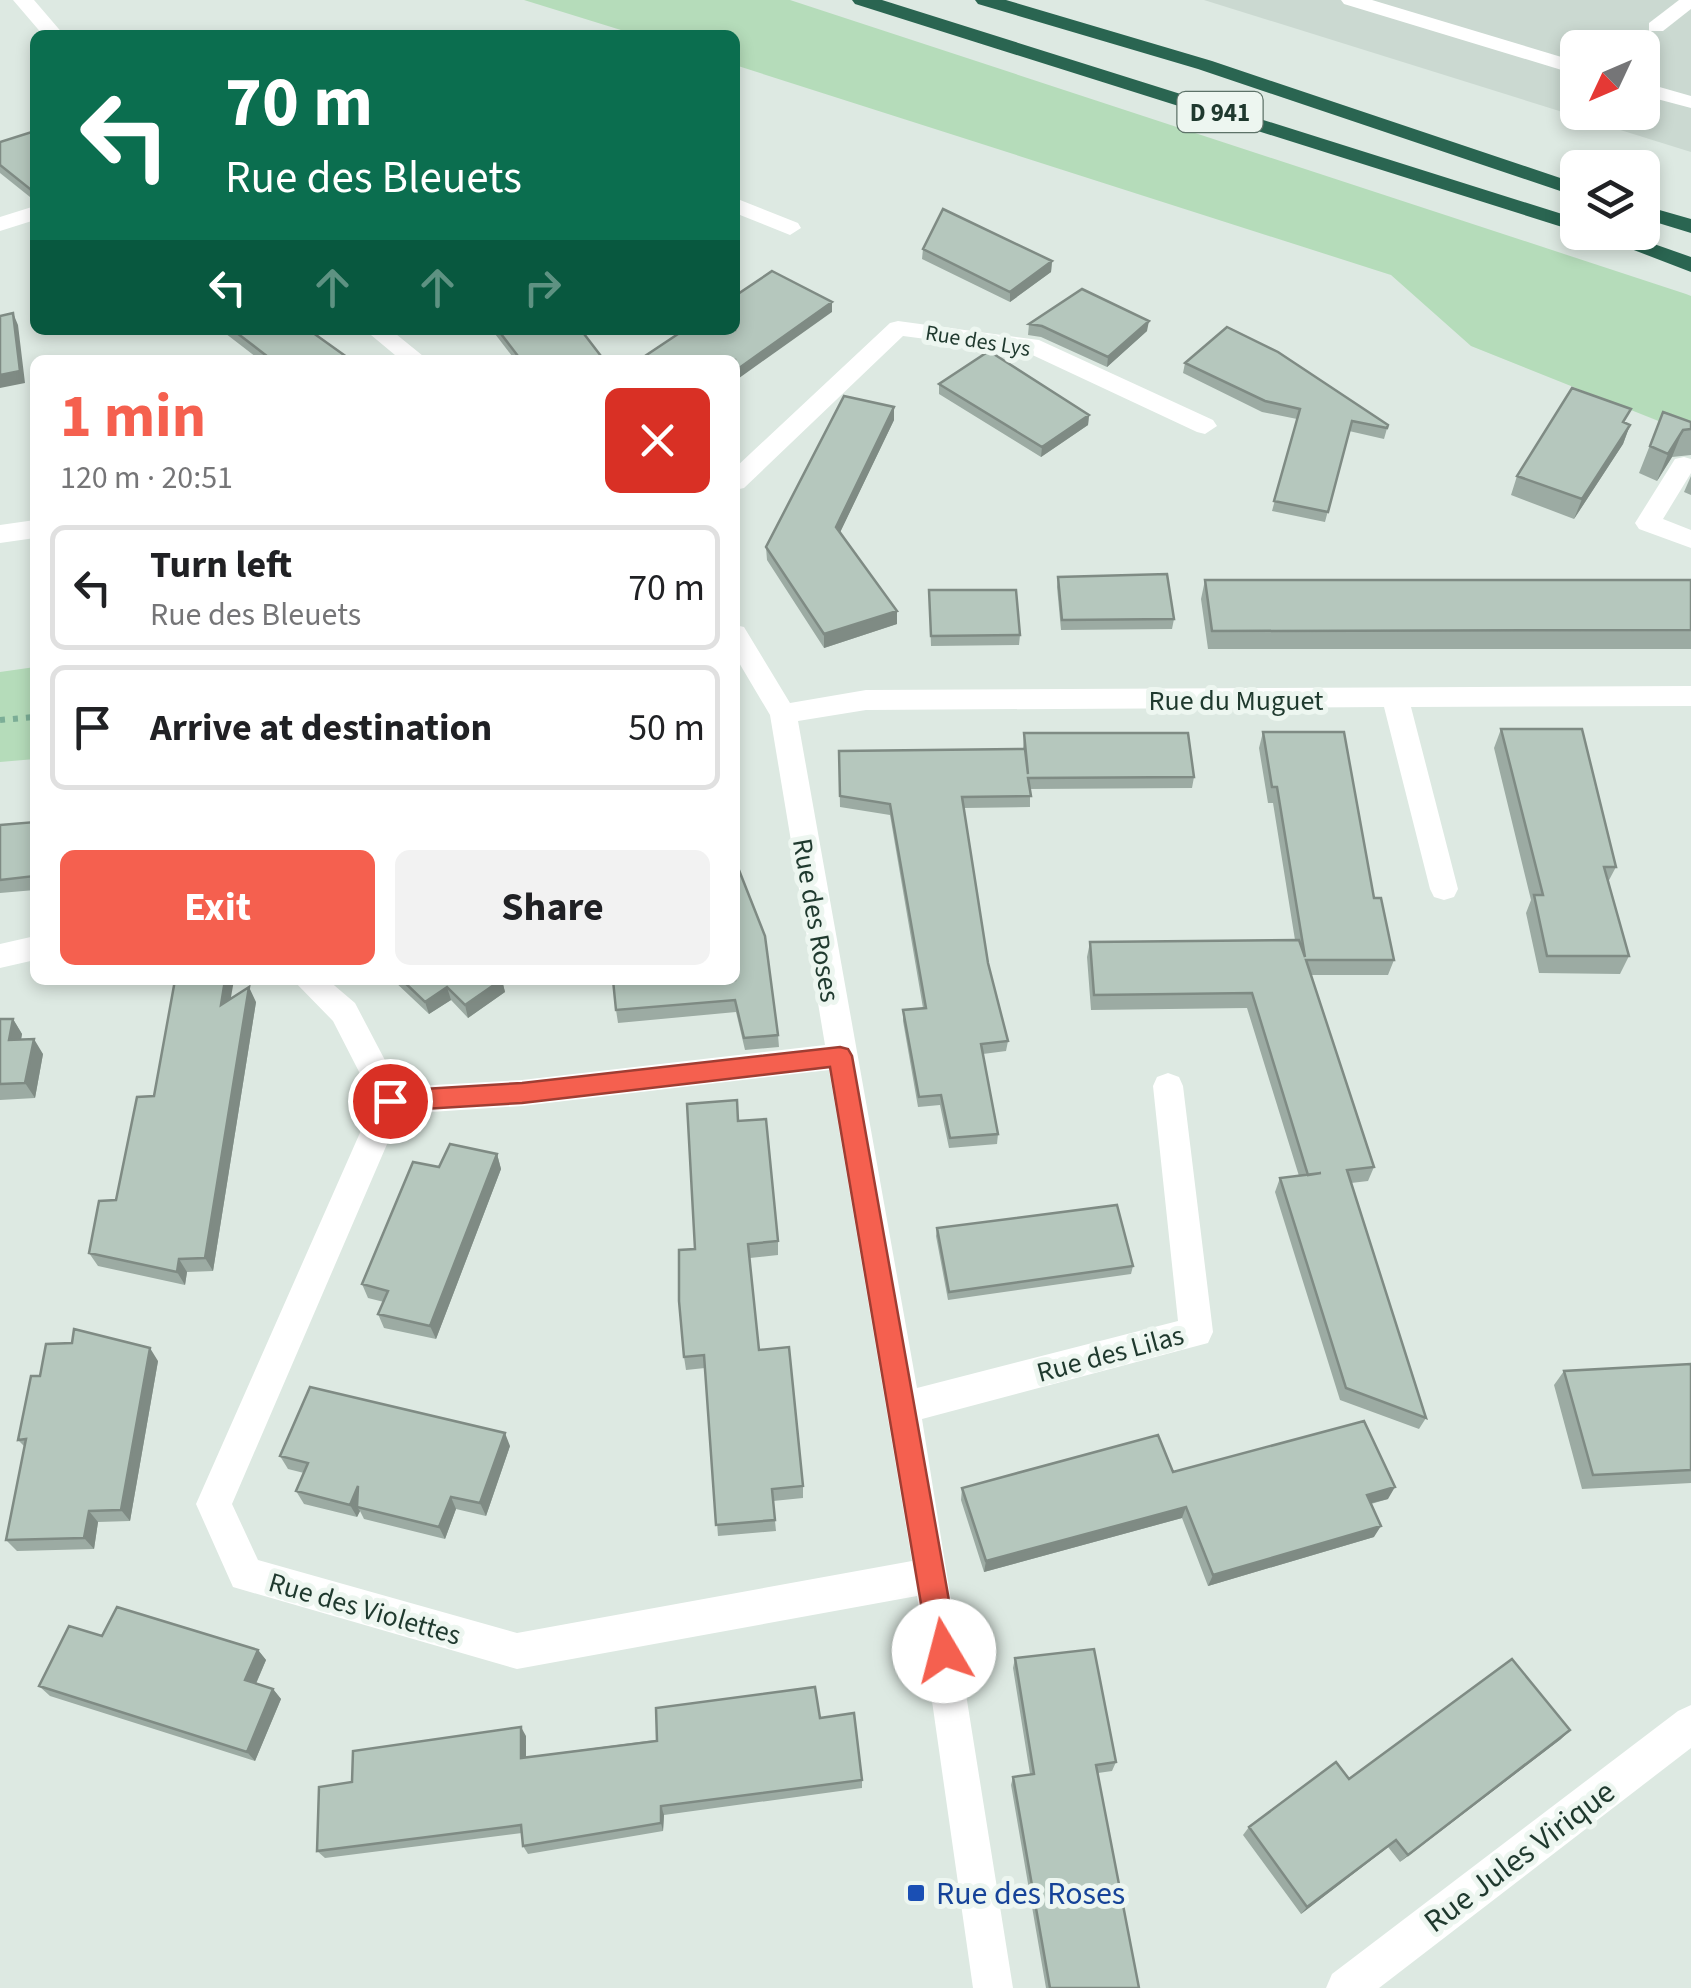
<!DOCTYPE html>
<html lang="en">
<head>
<meta charset="utf-8">
<style>
	body { margin:0; font-family:"Source Sans 3",sans-serif; background:#f2f2f2; color:#202124; height:100vh; display:flex; flex-direction:column; font-size:38px; white-space:nowrap }
	* { box-sizing:border-box; margin:0 }
	p { font-size:32px; color:#757577 }
	.icon { flex:none; width:55px; height:55px; fill:none; stroke:currentColor; stroke-width:2; stroke-linecap:round; stroke-linejoin:round }
	.map { position:relative; flex:1; overflow:hidden }
	.sheet { position:absolute; left:30px; top:355px; width:710px; height:630px; display:flex; flex-direction:column; background:#fff; border-radius:15px; box-shadow:0 5px 15px #0003 }
	.sheet>* { flex:none }
	.guide { position:absolute; left:30px; top:30px; width:710px; height:305px; border-radius:15px; box-shadow:0 5px 15px #0003; background:#0b6e4f; color:#fff; overflow:hidden }
	.needle { width:65px; rotate:226deg }
	.controls { position:absolute; left:1560px; top:30px; display:grid; gap:20px }
	.controls a { display:grid; place-items:center; width:100px; height:100px; border-radius:15px; background:#fff; box-shadow:0 5px 15px #0003; font-size:50px }
	.pin { position:absolute; display:grid; place-items:center; width:85px; height:85px; color:#fff; margin:-42px; border:5px solid #fff; border-radius:50%; box-shadow:0 2px 10px #0007 }
	.me { position:absolute; width:110px; margin:-55px; rotate:352deg; stroke-linejoin:round; filter:drop-shadow(0 0 8px #0008) }
	.turn { display:flex; align-items:center; gap:35px; height:210px; padding:0 30px; font-size:45px }
	.turn .icon { width:130px; height:130px; stroke-width:2.5 }
	.turn b { display:block; font-size:70px; line-height:85px }
	.lanes { display:flex; align-items:center; height:95px; padding:0 30px; background:#0003; justify-content:center; gap:50px; direction:ltr }
	.lanes .off { opacity:.35 }
	.round { display:grid; place-items:center; flex:none; width:105px; height:105px; border-radius:15px; background:#f2f2f2 }
	.summary { display:flex; align-items:center; justify-content:space-between; height:170px; padding:0 30px }
	h1 { font-size:60px; font-weight:700; line-height:75px; color:#f5604f }
	.primary-button { display:flex; gap:20px; margin-top:auto; padding:20px 30px }
	.primary-button a { flex:1; height:115px; border-radius:15px; background:#f5604f; color:#fff; font-size:40px; font-weight:700; line-height:115px; text-align:center }
	.primary-button a+a { background:#f2f2f2; color:#202124 }
	ul { padding:0; list-style:none }
	li { display:flex; align-items:center; gap:30px; height:125px; margin:0 20px 15px; padding:0 10px; border:5px solid #e0e0e0; border-radius:15px }
	li div { flex:1 }
	li b { display:block; font-size:38px }
	li em { font-style:normal }
	.map>svg:first-child { display:block }
	.built { fill:#cbd9d1; fill-rule:evenodd }
	.green { fill:#b5dcba }
	.lines { fill:none; stroke-linecap:round; stroke-linejoin:round }
	.path { stroke:#7cae97; stroke-width:6; stroke-dasharray:5 8; stroke-linecap:butt }
	.lane { fill:#fff; fill-rule:evenodd }
	.street { fill:#fff; fill-rule:evenodd }
	.secondary { fill:#fff; fill-rule:evenodd }
	.highway { fill:#2a6551; fill-rule:evenodd }
	.wall { fill:#9caba3 }
	.shaded-wall { fill:#7f8b84 }
	.building { fill:#b5c7bd; stroke:#7f8b84; stroke-width:2.5 }
	.route { fill:#f5604f; stroke:#9f3e33; stroke-width:2.5 }
	.transit-dot { fill:#1a4fb4; stroke:#edf6f0; stroke-width:4 }
	.labels { text-anchor:middle; stroke-width:10; stroke-linejoin:round; paint-order:stroke }
	.far-street-label { font-size:22px; fill:#1f392e; stroke:#edf6f0 }
	.shield { fill:#edf6f0; stroke:#5d7268; stroke-width:2.5 }
	.shield-label { font-size:25px; font-weight:bold; fill:#1f392e }
	.street-label { font-size:28px; fill:#1f392e; stroke:#edf6f0 }
	.near-street-label { font-size:32px; fill:#1f392e; stroke:#edf6f0 }
	.near-transit-label { font-size:32px; fill:#164399; stroke:#edf6f0; text-anchor:start }
</style>
</head>
<body>
<div class="map">
<svg width="1691" height="1988" viewBox="0 0 1691 1988">
	<rect width="100%" height="100%" fill="#dde9e2"/>
	<path class="built" d="M1204,0H1691V152ZM1578,48H1642V112H1578Z"/>
	<path class="green" d="M524,0H790L1686,294L1691,296V434L1471,346L1391,275L735,65V35H637Z
		M35,667V759L0,762V672Z"/>
	<g class="lines">
		<path class="path" d="M0,720L35,717"/>
		<path class="lane" d="M1679,0H1691V9L1663,31H1649V23Z"/>
		<path class="street" d="M13,0H34L64,35H43Z
			M1341,0H1372L1578,62V75L1344,4Z
			M1642,82L1691,96V108L1642,95Z
			M735,198L798,223L801,228L790,235L735,213Z
			M35,206V220L0,231V217Z
			M898,321L1039,340L1213,420L1217,426L1205,434L1197,432L1026,352L903,336L744,488L735,490V468L890,323Z
			M365,330H391L428,360H401Z
			M1684,457L1691,459V473L1663,519L1691,530V548L1639,529L1635,523L1675,459Z
			M35,520V538L0,543V525Z
			M735,625L744,627L790,703L866,690L1691,686V706L1411,707L1458,889L1454,897L1444,900L1434,897L1430,889L1384,707L866,710L798,721L917,1388L1178,1321L1153,1086L1157,1077L1168,1073L1179,1077L1183,1086L1213,1332L1208,1343L922,1419L1013,1988H973L917,1596L517,1669L233,1587L196,1504L374,1101L333,1021L293,980H328L355,1003L399,1087L522,1080L825,1045L770,715L735,656ZM829,1070L912,1561L517,1633L258,1560L232,1504L400,1114L522,1106Z
			M35,936V960L0,968V944Z"/>
		<path class="secondary" d="M1691,1705V1748L1379,1988H1326L1332,1974L1678,1711Z"/>
		<path class="highway" d="M852,0H882L1578,219V232L855,4Z
			M975,0H1006L1212,61L1578,184V197L1198,69L978,4Z
			M1642,205L1691,219V233L1642,218Z
			M1587,232H1620L1691,257V272Z"/>
	</g>
	<path class="wall" d="M35,131V201L0,173V142Z
		M923,249L1052,261L1051,272L1010,302L922,259Z
		M1029,324L1147,331L1107,367L1041,337L1028,335Z
		M221,330H309L351,360H260Z
		M492,330H581L604,360H515Z
		M1185,363L1388,425L1384,439L1349,431L1325,522L1272,511L1297,419L1262,412L1183,373Z
		M939,384L1089,415L1088,425L1041,457L939,394Z
		M894,407V420L840,532L897,611V624L824,648L767,560L766,547Z
		M1663,412L1691,422V455L1672,457L1657,481L1639,473Z
		M1625,423L1630,425L1623,444L1574,519L1511,495L1517,476Z
		M1691,476V495L1684,492Z
		M1058,577L1174,619L1172,629L1061,630L1057,587Z
		M1205,580H1691V649H1208L1201,599Z
		M929,590L1020,635L1019,645L931,646Z
		M1501,729L1616,867L1608,882L1629,956L1620,974L1539,973L1526,913L1531,900L1494,748Z
		M1263,732L1374,898L1394,960L1388,975H1311L1374,1167L1368,1181L1351,1183L1426,1418L1419,1429L1340,1400L1275,1192L1280,1178L1299,1176L1247,1008L1091,1010L1087,957L1090,942L1295,940L1273,803H1268L1259,748Z
		M1024,733L1194,777L1192,788L1030,789V807L963,808L988,963L1008,1041L1006,1051L983,1054L998,1134L997,1144L949,1148L940,1105L918,1107L903,1021V1010L923,1008L890,815L840,807L839,751L1023,749Z
		M35,822V890L0,893V825Z
		M393,980H502L505,992L468,1018L451,1000L429,1014Z
		M735,980L778,1035L779,1047L745,1050L736,1012L618,1023L616,1010Z
		M231,999L256,1002L213,1271L187,1272L185,1285L98,1266L89,1253L116,1200L154,1096Z
		M0,1019H13L22,1034L21,1040L43,1054L35,1098L0,1100Z
		M497,1154L501,1169L436,1339L384,1328L378,1314L384,1302L368,1298L362,1284L439,1167Z
		M937,1228L1133,1266L1131,1274L948,1300L936,1236Z
		M778,1241V1255L750,1258L759,1350L803,1486V1498L773,1501L776,1531L718,1536L705,1368L686,1370L684,1357L695,1249Z
		M158,1361L130,1521L98,1522L94,1549L17,1551L6,1540L25,1447L18,1440L40,1376Z
		M1691,1364V1483L1582,1489L1554,1385L1564,1371Z
		M510,1446L486,1516L456,1509L445,1539L364,1519L360,1511L357,1517L304,1504L296,1491L304,1473L288,1469L280,1456Z
		M1173,1472L1388,1499L1371,1504L1374,1537L1208,1586L1182,1518L984,1572L961,1500L962,1488Z
		M102,1636L258,1650L266,1660L256,1684L273,1689L281,1699L255,1761L50,1696L39,1686Z
		M1015,1658L1116,1762L1112,1771L1098,1773L1139,1988H1046L1011,1785L1013,1777L1030,1774L1013,1668Z
		M820,1718L862,1780V1788L664,1815L663,1831L528,1854L523,1846L522,1833L325,1858L317,1851L352,1782L526,1736V1757Z
		M1561,1739L1400,1862L1388,1847L1301,1914L1243,1835L1249,1827L1349,1779Z"/>
	<path class="shaded-wall" d="M1052,261L1051,272L1010,302V292Z
		M832,302V312L735,381V371Z
		M13,313L18,325L25,383L0,388V375Z
		M1149,321L1147,331L1107,367L1108,357Z
		M894,407V420L836,541V527Z
		M1089,415L1088,425L1041,457L1042,447Z
		M1630,425L1623,444L1574,519L1582,499Z
		M1683,430L1672,457L1657,481L1668,454Z
		M897,611V624L824,648V634Z
		M225,980H234L227,1020L221,1005Z
		M502,980L505,992L468,1018L465,1005Z
		M249,987L256,1002L213,1271L205,1258Z
		M447,987L451,1000L429,1014L425,1002Z
		M13,1019L22,1034L18,1055L9,1040Z
		M34,1039L43,1054L35,1098L25,1083Z
		M497,1154L501,1169L436,1339L430,1326Z
		M179,1259L187,1272L185,1285L177,1272Z
		M150,1348L158,1361L130,1521L121,1510Z
		M505,1433L510,1446L486,1516L480,1503Z
		M358,1486L357,1507L360,1511L357,1517L350,1505Z
		M1395,1487L1388,1499L1360,1506L1367,1495Z
		M451,1497L456,1509L445,1539L439,1527Z
		M1186,1507L1182,1518L984,1572L986,1561Z
		M89,1511L98,1522L94,1549L84,1538Z
		M1381,1526L1374,1537L1208,1586L1213,1575Z
		M258,1650L266,1660L253,1690L245,1680Z
		M273,1689L281,1699L255,1761L247,1752Z
		M521,1727L526,1736V1767L521,1758Z
		M1570,1730L1561,1739L1400,1862L1408,1855Z
		M661,1806L664,1815L663,1831L661,1823Z
		M1396,1840L1388,1847L1301,1914L1307,1907Z"/>
	<path class="building" d="M35,131V193L0,165V142Z
		M943,209L1052,261L1010,292L923,249Z
		M772,271L832,302L735,371V360H639L684,330H735V296Z
		M1082,289L1149,321L1108,357L1042,326L1029,324Z
		M13,313L20,371L0,375V316Z
		M1227,327L1278,352L1388,425L1387,428L1352,421L1328,512L1274,501L1300,409L1265,401L1185,363Z
		M233,330H309L351,360H272Z
		M498,330H581L604,360H521Z
		M989,351L1089,415L1042,447L939,384Z
		M1572,388L1631,409L1623,422L1630,425L1582,499L1517,476Z
		M844,396L894,407L836,527L897,611L824,634L766,547Z
		M1663,412L1691,422V429L1683,430L1668,454L1650,446Z
		M1167,574L1174,619L1062,620L1058,577Z
		M1205,580H1691V630L1212,631Z
		M929,590H1016L1020,635L931,636Z
		M1501,729H1582L1616,867H1604L1629,956H1547L1534,895H1543Z
		M1263,732H1344L1374,898H1381L1394,960H1306L1374,1167L1347,1170L1426,1418L1346,1388L1280,1178L1321,1173L1308,1175L1252,993L1094,995L1090,942L1299,940L1305,957L1277,787H1272Z
		M1024,733H1188L1194,777L1028,778L1031,796L962,797L988,963L1008,1041L981,1044L998,1134L950,1138L941,1095L919,1097L903,1010L926,1008L890,804L840,796L839,751L1025,749L1028,774Z
		M35,822V876L0,880V825Z
		M735,860L765,936L778,1035L744,1038L735,1000L616,1010L613,980H735Z
		M175,980H225L221,1005L249,987L205,1258L179,1259L177,1272L89,1253L99,1201L116,1200L137,1097L154,1096Z
		M402,980H501L465,1005L447,987L425,1002Z
		M0,1019H13L9,1040L34,1039L25,1083L0,1084Z
		M737,1100L738,1121L766,1119L778,1241L748,1244L759,1350L789,1347L803,1486L772,1489L775,1520L716,1525L704,1355L684,1357L679,1301V1250L695,1249L687,1104Z
		M450,1144L497,1154L430,1326L378,1314L388,1291L362,1284L413,1162L439,1167Z
		M1117,1205L1133,1266L949,1292L937,1228Z
		M74,1329L150,1348L121,1510L89,1511L84,1538L6,1540L26,1439L18,1440L31,1376H40L46,1344L72,1343Z
		M1691,1364V1470L1593,1475L1564,1371Z
		M310,1387L505,1433L480,1503L451,1497L439,1527L357,1507L358,1486L350,1505L296,1491L308,1463L280,1456Z
		M1364,1421L1395,1487L1367,1495L1381,1526L1213,1575L1186,1507L986,1561L962,1488L1158,1435L1173,1472Z
		M117,1607L258,1650L245,1680L273,1689L247,1752L39,1686L69,1626L102,1636Z
		M1094,1649L1116,1762L1096,1765L1139,1988H1050L1013,1777L1034,1774L1015,1658Z
		M1512,1659L1570,1730L1408,1855L1396,1840L1307,1907L1249,1827L1336,1762L1349,1779Z
		M815,1687L820,1718L854,1713L862,1780L661,1806V1823L523,1846L521,1825L317,1851L319,1787L352,1782L353,1751L521,1727V1758L657,1741L656,1708Z"/>
	<path class="route" d="M840,1047L848,1049L852,1056L958,1651L953,1661L944,1665L934,1661L929,1651L830,1067L522,1103L390,1111L382,1108L378,1101L382,1094L390,1091L522,1083Z"/>
	<rect class="transit-dot" x="906" y="1883" width="20" height="20" rx="5"/>
	<g class="labels">
		<g class="far-street-label">
			<text transform="translate(978 340) rotate(9)" y="8">Rue des Lys</text>
		</g>
		<rect class="shield" x="1177.5" y="92" width="85" height="40" rx="8"/>
		<g class="shield-label">
			<text x="1220" y="121">D 941</text>
		</g>
		<g class="street-label">
			<text x="1236" y="710">Rue du Muguet</text>
			<text transform="translate(817 920) rotate(80)" y="10">Rue des Roses</text>
			<text transform="translate(1110 1353) rotate(-15)" y="10">Rue des Lilas</text>
			<text transform="translate(365 1608) rotate(16)" y="10">Rue des Violettes</text>
		</g>
		<g class="near-street-label">
			<text transform="translate(1519 1856) rotate(-37)" y="11">Rue Jules Virique</text>
		</g>
		<g class="near-transit-label">
			<text x="936" y="1904">Rue des Roses</text>
		</g>
	</g>
</svg>
<div class="controls">
<a><svg class="needle" viewBox="-14 -14 28 28"><path d="M0-13l5 13h-10z" fill="#e53935"/><path d="M0 13l5-13h-10z" fill="#757577"/></svg></a>
<a><svg class="icon" aria-label="layers" viewBox="0 0 24 24"><path d="M12 4l9 5-9 5-9-5zM3 14l9 5 9-5"/></svg></a>
</div>
<div class="pin" style="left:390px;top:1101px;background:#d93025"><svg class="icon" aria-label="arrive" viewBox="0 0 24 24"><path d="M6 21V4h12l-3 4 3 4H6"/></svg></div>
<svg class="me" style="left:944px;top:1651px" viewBox="-20 -20 40 40"><circle r="19" fill="#fff"/><path d="M0-13L10 11 0 6-10 11z" fill="#f5604f"/></svg>
<div class="guide">
<div class="turn"><svg class="icon" aria-label="left" viewBox="0 0 24 24"><path d="M17 20v-9H6M10 6l-5 5 5 5"/></svg><div><b>70 m</b>Rue des Bleuets</div></div>
<div class="lanes"><svg class="icon" aria-label="left" viewBox="0 0 24 24"><path d="M17 20v-9H6M10 6l-5 5 5 5"/></svg><svg class="icon off" aria-label="ahead" viewBox="0 0 24 24"><path d="M12 20V5M6 11l6-6 6 6"/></svg><svg class="icon off" aria-label="ahead" viewBox="0 0 24 24"><path d="M12 20V5M6 11l6-6 6 6"/></svg><svg class="icon off" aria-label="right" viewBox="0 0 24 24"><path d="M7 20v-9h11M14 6l5 5-5 5"/></svg></div>
</div>
<section class="sheet">
<div class="summary"><div><h1>1 min</h1><p>120 m · 20:51</p></div><a class="round" style="background:#d93025;color:#fff"><svg class="icon" aria-label="close" viewBox="0 0 24 24"><path d="M6 6l12 12M18 6L6 18"/></svg></a></div>
<ul>
<li><svg class="icon" aria-label="left" viewBox="0 0 24 24"><path d="M17 20v-9H6M10 6l-5 5 5 5"/></svg><div><b>Turn left</b><p>Rue des Bleuets</p></div><em>70 m</em></li>
<li><svg class="icon" aria-label="arrive" viewBox="0 0 24 24"><path d="M6 21V4h12l-3 4 3 4H6"/></svg><div><b>Arrive at destination</b></div><em>50 m</em></li>
</ul>
<div class="primary-button"><a>Exit</a><a>Share</a></div>
</section>
</div>
</body>
</html>
